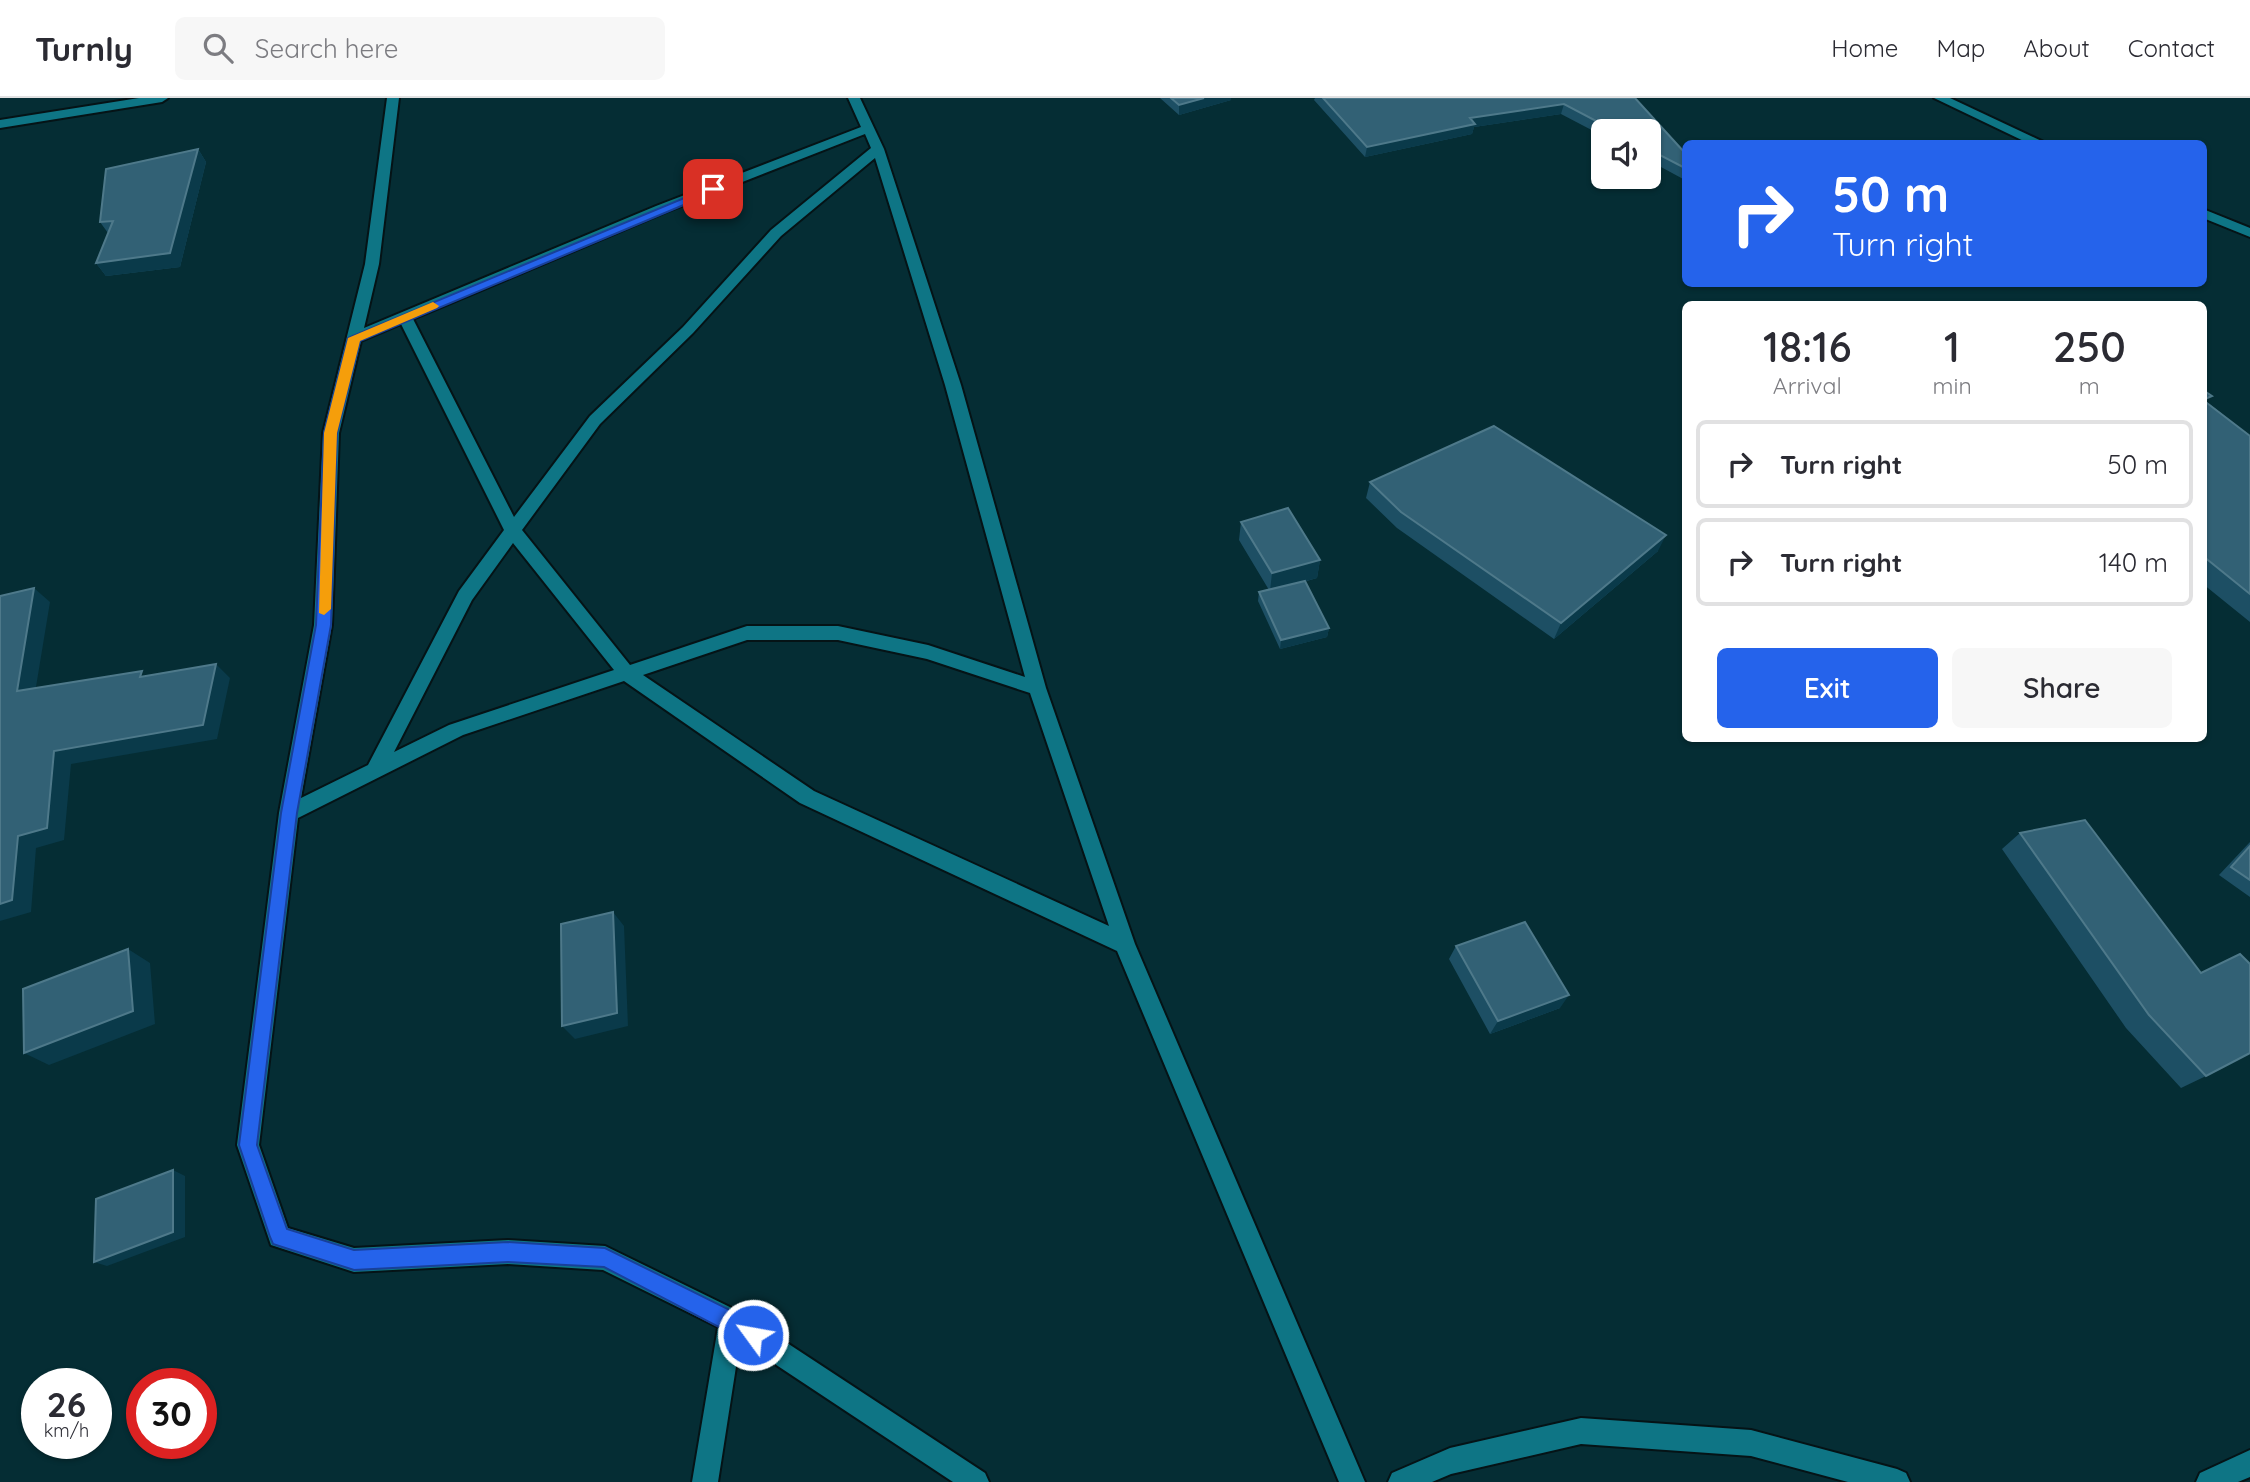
<!DOCTYPE html>
<html lang="en">
<head>
<meta charset="utf-8">
<style>
	body { margin:0; font-family:Quicksand,sans-serif; background:#f7f7f7; color:#2b2b33; height:100vh; display:flex; flex-direction:column; font-size:26px; white-space:nowrap }
	* { box-sizing:border-box; margin:0 }
	p { font-size:23px; color:#7c7c81 }
	.icon { flex:none; width:38px; height:38px; fill:none; stroke:currentColor; stroke-width:2; stroke-linecap:round; stroke-linejoin:round }
	.map { position:relative; flex:1; overflow:hidden }
	.sheet { position:absolute; left:1682px; top:203px; width:525px; height:441px; display:flex; flex-direction:column; background:#fff; border-radius:10px; box-shadow:0 2px 5px #0004 }
	.sheet>* { flex:none }
	.top-card { position:absolute; left:1682px; top:42px; width:525px; height:147px; border-radius:10px; box-shadow:0 2px 5px #0004; background:#2563eb; color:#fff; overflow:hidden }
	.buttons { position:absolute; left:1591px; top:21px; display:grid; gap:14px }
	.buttons a { display:grid; place-items:center; width:70px; height:70px; border-radius:10px; background:#fff; box-shadow:0 2px 5px #0004; font-size:35px }
	.speed { position:absolute; left:21px; top:1270px; display:flex; gap:14px; font-size:35px; font-weight:700; text-align:center }
	.speed>* { display:grid; place-content:center; width:91px; height:91px; border-radius:50%; background:#fff; box-shadow:0 2px 5px #0004; line-height:1 }
	.speed small { font-size:18px; font-weight:400 }
	.speed .limit { border:10px solid #d22; background:#fff; color:#111 }
	.pin { position:absolute; display:grid; place-items:center; width:60px; height:60px; color:#fff; margin:-30px; border-radius:14px; box-shadow:0 4px 10px #0006 }
	.me { position:absolute; width:77px; margin:-38px; rotate:302deg; stroke-linejoin:round; filter:drop-shadow(0 0 5px #0008) }
	.turn { display:flex; align-items:center; gap:24px; height:147px; padding:0 35px; font-size:32px }
	.turn .icon { width:91px; height:91px; stroke-width:2.5 }
	.turn b { display:block; font-size:49px; line-height:60px }
	.eta { display:flex; justify-content:space-evenly; align-items:center; height:119px; text-align:center }
	.eta b { font-size:42px; font-weight:600; line-height:49px }
	.primary-button { display:flex; gap:14px; margin-top:auto; padding:14px 35px }
	.primary-button a { flex:1; height:80px; border-radius:10px; background:#2563eb; color:#fff; font-size:28px; font-weight:600; line-height:80px; text-align:center }
	.primary-button a+a { background:#f7f7f7; color:#2b2b33 }
	ul { padding:0; list-style:none }
	li { display:flex; align-items:center; gap:21px; height:88px; margin:0 14px 10px; padding:0 21px; border:4px solid #e1e1e2; border-radius:10px }
	li div { flex:1 }
	li b { display:block; font-size:26px }
	li em { font-style:normal }
	header { display:flex; align-items:center; gap:42px; box-sizing:border-box; height:98px; padding:0 35px; background:#fff; border-bottom:2px solid #e1e1e2 }
	header strong { font-size:33px }
	nav { display:flex; gap:38px; margin-inline-start:auto; font-size:24px }
	.search { width:490px; height:63px; background:#f7f7f7; display:flex; align-items:center; gap:18px; box-sizing:border-box; padding:0 24px; border-radius:10px; color:#7c7c81; font-size:26px }
	.map>svg:first-child { display:block }
	.lines { fill:none; stroke-linecap:round; stroke-linejoin:round }
	.minor-casing { stroke:#051316; stroke-width:4 }
	.tertiary-casing { stroke:#051316; stroke-width:4 }
	.minor { fill:#0e7585; fill-rule:evenodd }
	.tertiary { fill:#0e7585; fill-rule:evenodd }
	.wall { fill:#1d4f64 }
	.shaded-wall { fill:#0a3a4a }
	.building { fill:#326175; stroke:#4e798a; stroke-width:2 }
	.route { fill:#2563eb; stroke:#184099; stroke-width:2 }
	.slow { fill:#f59e0b }
</style>
</head>
<body>
<header>
<strong>Turnly</strong>
<div class="search"><svg class="icon" aria-label="search" viewBox="0 0 24 24"><circle cx="10" cy="10" r="6"/><path d="M15 15l6 6"/></svg>Search here</div>
<nav><a>Home</a><a>Map</a><a>About</a><a>Contact</a></nav>
</header>
<div class="map">
<svg width="2250" height="1384" viewBox="0 0 2250 1384">
	<rect width="100%" height="100%" fill="#052d34"/>
	<g class="lines">
		<g class="minor-casing">
			<path id="minor" d="M139,0H168L162,4L0,30V22Z
				M387,0H399L379,166L364,230L656,108L861,29L848,0H860L884,51L961,287L1046,590L1135,846L1365,1384H1339L1117,853L800,705L624,583L463,637L298,720L259,1047L288,1130L354,1150L508,1142L605,1148L740,1214L985,1375L989,1384H953L740,1243L718,1384H692L718,1229L603,1172L508,1166L354,1174L271,1147L237,1047L279,715L314,527L323,335L365,166ZM865,36L871,50L771,132L683,229L590,318L514,419L413,221L666,114ZM875,60L945,287L1025,579L928,547L838,528H747L630,567L522,432L600,326L693,235L781,138ZM401,226L504,432L459,493L368,667L301,700L332,527L339,335L361,243ZM513,445L614,572L449,627L394,654L472,502ZM747,542H838L927,561L1030,595L1109,828L814,693L643,577Z
				M1581,1320L1751,1332L1897,1371L1906,1375L1910,1384H1848L1751,1358L1581,1346L1451,1376L1432,1384H1388L1392,1375L1450,1350Z
				M2250,1352V1379L2238,1384H2196L2200,1375Z"/>
		</g>
		<g class="tertiary-casing">
			<path id="tertiary" d="M1934,0H1950L2048,46H2030Z
				M2203,111L2250,130V139L2203,120Z"/>
		</g>
		<use href="#minor" class="minor"/>
		<use href="#tertiary" class="tertiary"/>
	</g>
	<path class="wall" d="M1160,0H1231V2L1179,17Z
		M1315,0H1635L1685,55V82L1648,62V33H1603V38L1561,16L1474,29L1472,36L1365,59L1314,2Z
		M198,51L206,64L180,169L106,178L96,165L108,135L100,124Z
		M2203,292L2207,304L2250,338V524L2203,486Z
		M1370,384L1658,453L1554,541L1397,430L1366,400Z
		M1241,424L1320,462L1317,480L1300,485L1329,530L1327,539L1280,551L1258,503L1259,494L1269,492L1239,442Z
		M2020,735L2201,875L2206,978L2181,990L2126,930L2002,751Z
		M2250,744V799L2219,777Z
		M1456,848L1560,910L1490,936L1449,861Z"/>
	<path class="shaded-wall" d="M1204,0H1231V2L1179,17V7Z
		M1564,6L1561,16L1474,29L1472,36L1365,59L1367,49L1470,20Z
		M198,51L206,64L180,169L106,178L96,165Z
		M1666,437L1658,453L1554,541L1561,525Z
		M1320,462L1317,480L1270,493L1272,475Z
		M34,490L50,504L33,607L17,593Z
		M1329,530L1327,539L1280,551L1281,542Z
		M216,566L230,580L217,641L71,666L64,742L36,750L31,814L0,823V806L18,738L54,653Z
		M613,814L624,828L628,928L575,941L562,928Z
		M128,851L150,865L155,926L49,967L24,955Z
		M1569,897L1560,910L1490,936L1498,923Z
		M173,1072L185,1078V1139L107,1168L94,1164Z"/>
	<path class="building" d="M1171,0H1204L1179,7Z
		M1323,0H1635L1685,55V70L1648,51V33H1615L1564,6L1470,20L1475,26L1367,49Z
		M198,51L170,155L96,165L113,123L100,124L106,71Z
		M2203,292L2212,298L2203,302Z
		M2203,302L2250,338V496L2203,458Z
		M1494,328L1666,437L1561,525L1401,414L1370,384Z
		M1288,410L1320,462L1272,475L1241,424Z
		M1305,483L1329,530L1281,542L1259,494Z
		M34,490L17,593L142,573L140,579L216,566L203,627L54,653L47,730L18,738L12,802L0,806V498Z
		M2085,722L2201,875L2240,856L2250,866V955L2206,978L2149,917L2020,735Z
		M2250,748V782L2231,769Z
		M613,814L617,915L562,928L561,826Z
		M1525,824L1569,897L1498,923L1456,848Z
		M128,851L133,913L24,955L23,891Z
		M173,1072V1134L94,1164L96,1101Z"/>
	<path class="route" d="M713,88L717,89V93L360,243L337,335L331,527L297,715L257,1047L287,1131L354,1152L508,1144L605,1150L738,1216L760,1230L763,1237L760,1244L753,1247L604,1169L508,1164L354,1172L279,1148L273,1146L270,1139L239,1047L281,715L316,527L324,335L348,240Z"/>
	<path class="slow" d="M433,204L439,208L437,210L360,243L337,335L331,511L324,517L319,515L324,335L348,240Z"/>
</svg>
<div class="buttons">
<a><svg class="icon" aria-label="sound" viewBox="0 0 24 24"><path d="M4 9h4l5-4v14l-5-4H4zM17 9q2 3 0 6"/></svg></a>
</div>
<div class="speed"><div>26<small>km/h</small></div><div class="limit">30</div></div>
<div class="pin" style="left:713px;top:91px;background:#d93025"><svg class="icon" aria-label="arrive" viewBox="0 0 24 24"><path d="M6 21V4h12l-3 4 3 4H6"/></svg></div>
<svg class="me" style="left:753px;top:1237px" viewBox="-20 -20 40 40"><circle r="17" fill="#2563eb" stroke="#fff" stroke-width="3"/><path d="M0-11L8 9 0 5-8 9z" fill="#fff"/></svg>
<div class="top-card">
<div class="turn"><svg class="icon" aria-label="right" viewBox="0 0 24 24"><path d="M7 20v-9h11M14 6l5 5-5 5"/></svg><div><b>50 m</b>Turn right</div></div>
</div>
<section class="sheet">
<div class="eta">
<div><b>18:16</b><p>Arrival</p></div>
<div><b>1</b><p>min</p></div>
<div><b>250</b><p>m</p></div>
</div>
<ul>
<li><svg class="icon" aria-label="right" viewBox="0 0 24 24"><path d="M7 20v-9h11M14 6l5 5-5 5"/></svg><div><b>Turn right</b></div><em>50 m</em></li>
<li><svg class="icon" aria-label="right" viewBox="0 0 24 24"><path d="M7 20v-9h11M14 6l5 5-5 5"/></svg><div><b>Turn right</b></div><em>140 m</em></li>
</ul>
<div class="primary-button"><a>Exit</a><a>Share</a></div>
</section>
</div>
</body>
</html>
